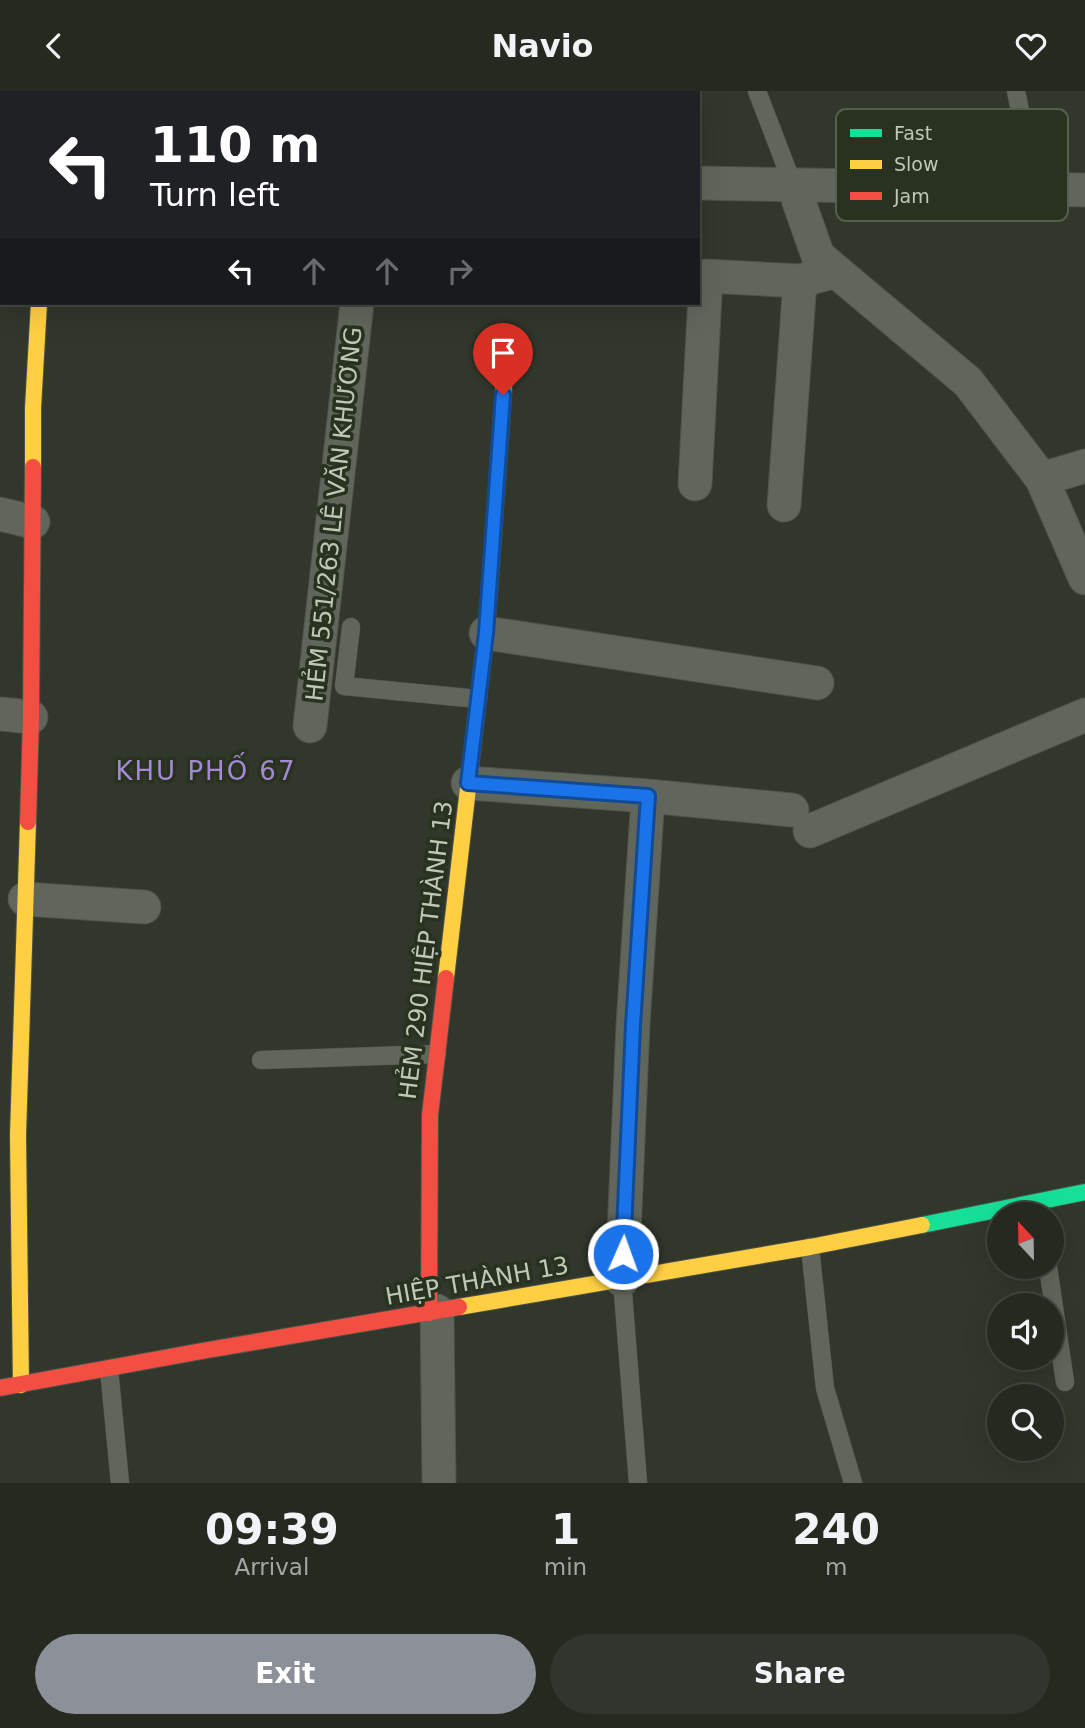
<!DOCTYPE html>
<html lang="en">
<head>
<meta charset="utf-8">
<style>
	body { margin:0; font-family:"DejaVu Sans",sans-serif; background:#31352d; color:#f1f3f6; height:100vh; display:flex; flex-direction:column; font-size:26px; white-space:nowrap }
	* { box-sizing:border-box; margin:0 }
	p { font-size:23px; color:#a3a6a5 }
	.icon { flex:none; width:38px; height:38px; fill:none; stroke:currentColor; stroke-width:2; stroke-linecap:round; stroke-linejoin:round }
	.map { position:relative; height:1392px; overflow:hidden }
	.drawer { display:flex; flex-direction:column; background:#252920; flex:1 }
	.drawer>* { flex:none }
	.top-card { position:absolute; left:0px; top:0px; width:700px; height:214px; box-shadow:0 7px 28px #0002,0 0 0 2px #42453e; background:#202124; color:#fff; overflow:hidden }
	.needle { width:46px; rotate:338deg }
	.fabs { position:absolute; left:987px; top:1111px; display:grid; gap:14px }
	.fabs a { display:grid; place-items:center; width:77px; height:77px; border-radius:50%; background:#252920; box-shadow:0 7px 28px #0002,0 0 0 2px #42453e; font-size:35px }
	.pin { position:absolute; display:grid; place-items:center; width:60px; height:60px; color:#fff; margin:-72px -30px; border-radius:50% 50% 50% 0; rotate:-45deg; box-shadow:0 0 7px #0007 }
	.pin .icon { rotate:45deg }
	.me { position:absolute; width:77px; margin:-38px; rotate:2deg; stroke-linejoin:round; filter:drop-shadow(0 0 5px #0008) }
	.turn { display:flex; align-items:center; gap:24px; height:147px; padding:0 35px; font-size:32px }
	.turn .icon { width:91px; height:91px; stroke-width:2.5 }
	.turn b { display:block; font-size:49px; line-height:60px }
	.lanes { display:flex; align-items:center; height:66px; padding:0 35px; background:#0003; justify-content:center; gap:35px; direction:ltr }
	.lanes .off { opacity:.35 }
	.eta { display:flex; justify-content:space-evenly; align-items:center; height:119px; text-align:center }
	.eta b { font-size:42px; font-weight:700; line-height:49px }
	.primary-button { display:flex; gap:14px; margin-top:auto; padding:14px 35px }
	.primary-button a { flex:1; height:80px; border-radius:42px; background:#8c9099; color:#fff; font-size:28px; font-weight:700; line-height:80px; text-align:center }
	.primary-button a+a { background:#31352d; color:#f1f3f6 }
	header { display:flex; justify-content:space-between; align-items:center; height:91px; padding:0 35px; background:#252920; font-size:32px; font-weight:700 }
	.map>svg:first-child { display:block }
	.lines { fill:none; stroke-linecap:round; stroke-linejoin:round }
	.lane-casing { stroke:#4d5249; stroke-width:19 }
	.street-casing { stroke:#4d5249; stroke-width:35 }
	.fast-casing { stroke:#4d5249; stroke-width:18 }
	.slow-casing { stroke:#4d5249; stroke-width:18 }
	.jam-casing { stroke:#4d5249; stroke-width:18 }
	.lane { stroke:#60665b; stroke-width:18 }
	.street { stroke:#60665b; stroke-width:33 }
	.fast { stroke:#16e098; stroke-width:16 }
	.slow { stroke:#ffcf43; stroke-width:16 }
	.jam { stroke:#f24e42; stroke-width:16 }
	.route-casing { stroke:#114b97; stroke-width:18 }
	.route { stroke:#1a73e8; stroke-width:12 }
	.labels { text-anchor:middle; stroke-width:7; stroke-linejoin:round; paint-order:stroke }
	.street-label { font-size:24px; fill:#bec8b6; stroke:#28321f }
	.neighbourhood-label { font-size:26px; letter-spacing:2px; fill:#a389d7; stroke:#28321f }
	.key { fill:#28321f; stroke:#555f4c; stroke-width:2 }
	.key-label { font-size:19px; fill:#bec8b6 }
</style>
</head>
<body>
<header><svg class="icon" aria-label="back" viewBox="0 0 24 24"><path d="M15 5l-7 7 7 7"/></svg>Navio<svg class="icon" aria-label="heart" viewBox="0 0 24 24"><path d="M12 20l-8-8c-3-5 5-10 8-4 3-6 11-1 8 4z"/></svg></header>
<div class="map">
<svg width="1085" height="1392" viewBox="0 0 1085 1392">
	<rect width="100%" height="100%" fill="#31372b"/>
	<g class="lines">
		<g class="lane-casing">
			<path id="lane" d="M757,0L793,94
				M1016,0L1036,98
				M351,536L344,595L478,608
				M261,969L437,963
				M810,1156L825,1297L853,1392
				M1048,1176L1065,1291
				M622,1189L638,1392
				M109,1278L120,1392"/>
		</g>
		<g class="street-casing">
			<path id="street" d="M190,2L191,0
				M0,59H2
				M698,92L1085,99
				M793,94L818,165L968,291L1042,388L1085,487
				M1042,388L1085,375
				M695,393L706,185L800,190L836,180
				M784,414L800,190
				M0,423L33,431
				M486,542L817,592
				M0,623L31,626
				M310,635L357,212
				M468,692L648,705L792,719
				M810,740L1085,624
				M25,808L144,816
				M622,1189L633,934L648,705
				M437,1220L439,1392"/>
		</g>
		<g class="fast-casing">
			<path id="fast" d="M490,492L507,251
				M922,1134L1085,1101"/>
		</g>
		<g class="slow-casing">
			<path id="slow" d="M33,376V317L39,212
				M446,887L486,542L490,492
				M459,1216L810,1156L922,1134
				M21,1294L18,1044L28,731"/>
		</g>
		<g class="jam-casing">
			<path id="jam" d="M28,731L31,626L33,376
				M429,1222L430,1024L446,887
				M0,1297L202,1260L459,1216"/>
		</g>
		<use href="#lane" class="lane"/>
		<use href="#street" class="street"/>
		<use href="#fast" class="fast"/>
		<use href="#slow" class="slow"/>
		<use href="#jam" class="jam"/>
	</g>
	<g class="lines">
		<g class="route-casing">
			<path id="route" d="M503,304L486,542L468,692L648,705L633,934L623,1163"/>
		</g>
		<use href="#route" class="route"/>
	</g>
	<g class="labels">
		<g class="street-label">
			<text transform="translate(334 423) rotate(-84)" y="8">HẺM 551/263 LÊ VĂN KHƯƠNG</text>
			<text transform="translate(426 859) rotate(-83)" y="8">HẺM 290 HIỆP THÀNH 13</text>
			<text transform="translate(477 1190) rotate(-10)" y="8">HIỆP THÀNH 13</text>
		</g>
		<g class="neighbourhood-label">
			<text x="206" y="689">KHU PHỐ 67</text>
		</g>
	</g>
	<rect x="836" y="18" width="232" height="112" rx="10" class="key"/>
	<rect x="850" y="38" width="32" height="8" fill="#16e098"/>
	<rect x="850" y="69" width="32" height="9" fill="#ffcf43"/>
	<rect x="850" y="101" width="32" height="8" fill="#f24e42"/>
	<g class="key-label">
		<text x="894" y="49">Fast</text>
		<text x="894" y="80">Slow</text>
		<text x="894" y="112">Jam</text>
	</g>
</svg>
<div class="fabs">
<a><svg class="needle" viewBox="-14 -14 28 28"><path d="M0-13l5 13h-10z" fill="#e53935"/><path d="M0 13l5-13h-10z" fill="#a3a6a5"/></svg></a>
<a><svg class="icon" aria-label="sound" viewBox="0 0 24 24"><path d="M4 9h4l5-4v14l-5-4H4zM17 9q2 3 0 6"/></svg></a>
<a><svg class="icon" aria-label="search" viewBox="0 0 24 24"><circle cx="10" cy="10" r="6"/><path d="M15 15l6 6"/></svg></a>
</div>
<div class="pin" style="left:503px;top:304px;background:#d93025"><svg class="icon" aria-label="arrive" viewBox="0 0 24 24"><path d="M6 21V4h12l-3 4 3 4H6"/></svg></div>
<svg class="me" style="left:623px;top:1163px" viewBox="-20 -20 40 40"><circle r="17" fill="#1a73e8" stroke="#fff" stroke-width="3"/><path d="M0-11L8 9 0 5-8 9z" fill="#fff"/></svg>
<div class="top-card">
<div class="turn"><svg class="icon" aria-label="left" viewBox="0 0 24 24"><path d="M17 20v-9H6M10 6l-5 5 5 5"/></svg><div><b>110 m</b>Turn left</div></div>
<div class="lanes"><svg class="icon" aria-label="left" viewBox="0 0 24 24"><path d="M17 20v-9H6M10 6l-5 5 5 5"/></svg><svg class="icon off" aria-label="ahead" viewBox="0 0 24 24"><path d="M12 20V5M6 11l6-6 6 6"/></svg><svg class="icon off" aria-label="ahead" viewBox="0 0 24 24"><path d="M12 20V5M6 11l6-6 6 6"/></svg><svg class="icon off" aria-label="right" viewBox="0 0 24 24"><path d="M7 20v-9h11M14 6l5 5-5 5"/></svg></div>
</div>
</div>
<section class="drawer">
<div class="eta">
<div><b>09:39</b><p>Arrival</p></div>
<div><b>1</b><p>min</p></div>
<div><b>240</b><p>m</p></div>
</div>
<div class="primary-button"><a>Exit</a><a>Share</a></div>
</section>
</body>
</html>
